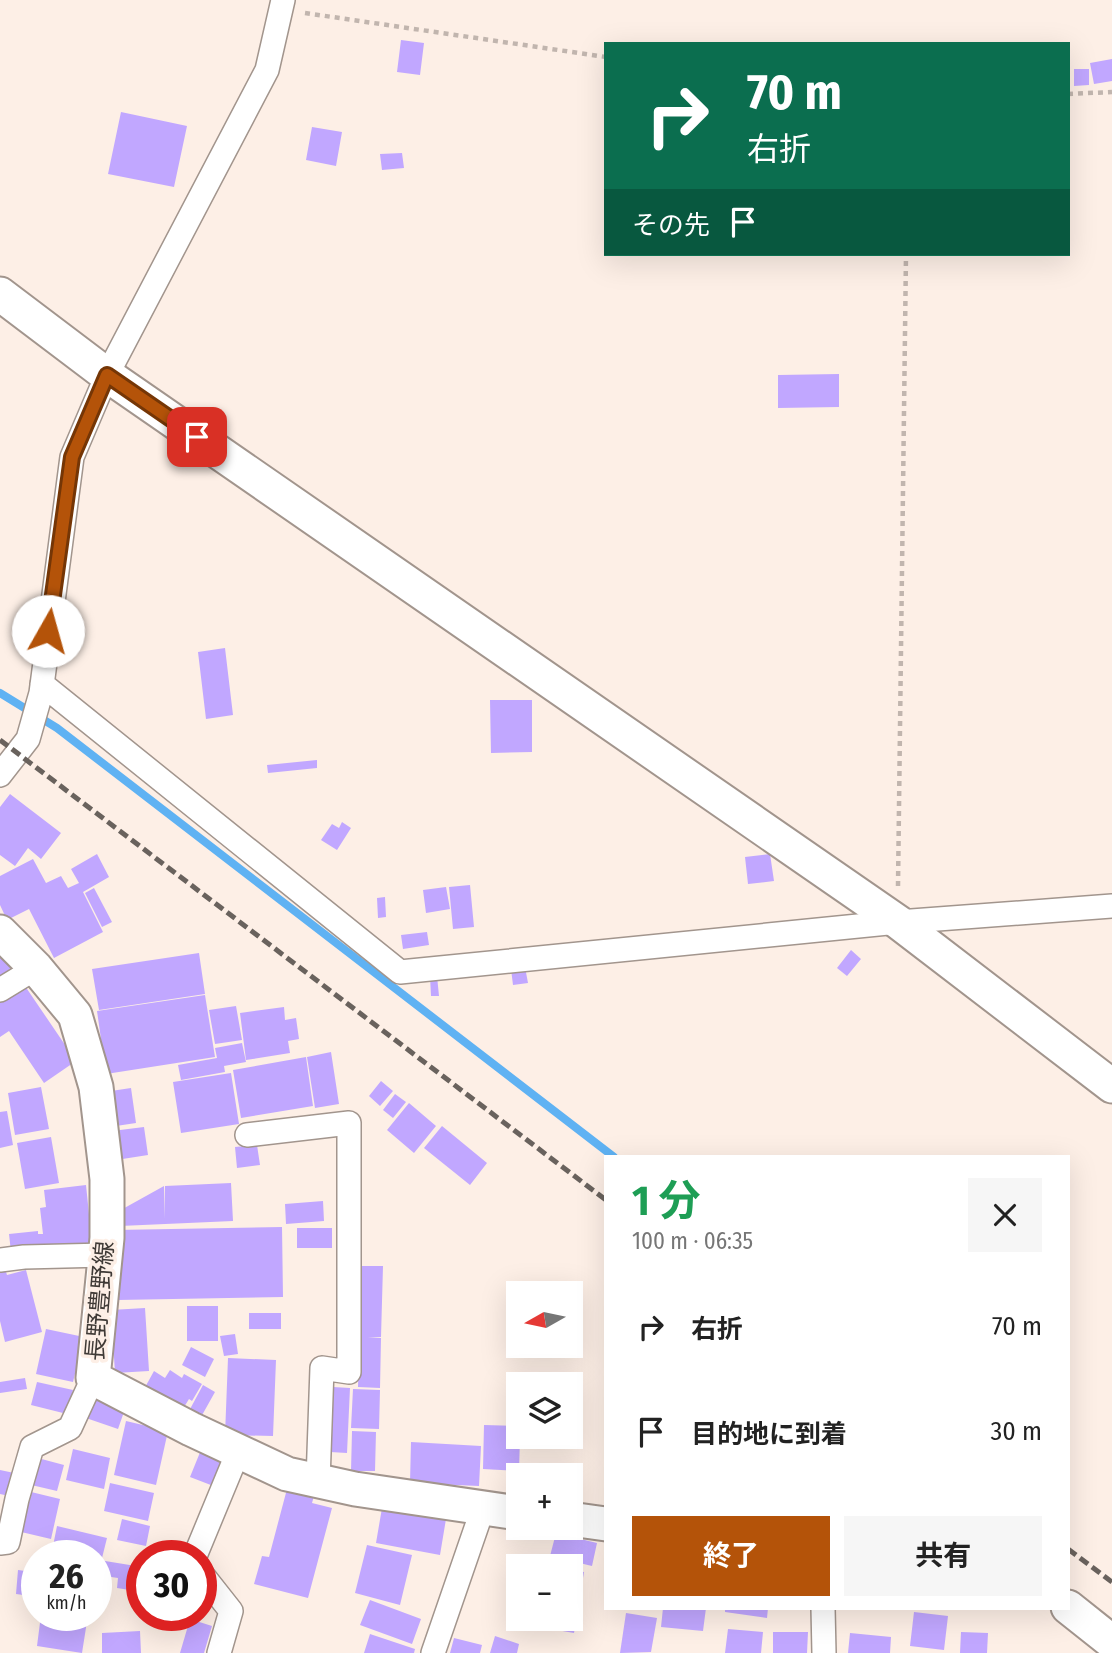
<!DOCTYPE html>
<html lang="ja">
<head>
<meta charset="utf-8">
<style>
	body { margin:0; font-family:"Fira Sans Condensed","Noto Sans JP",sans-serif; background:#f6f6f6; color:#222; height:100vh; display:flex; flex-direction:column; font-size:26px; white-space:nowrap }
	* { box-sizing:border-box; margin:0 }
	p { font-size:23px; color:#767676 }
	.icon { flex:none; width:38px; height:38px; fill:none; stroke:currentColor; stroke-width:2; stroke-linecap:round; stroke-linejoin:round }
	.map { position:relative; flex:1; overflow:hidden }
	.panel { position:absolute; left:604px; top:1155px; width:466px; height:455px; display:flex; flex-direction:column; background:#fff; border-radius:0px; box-shadow:0 7px 28px #0002 }
	.panel>* { flex:none }
	.hud { position:absolute; left:604px; top:42px; width:466px; height:214px; border-radius:0px; box-shadow:0 7px 28px #0002; background:#0b6e4f; color:#fff; overflow:hidden }
	.needle { width:46px; rotate:261deg }
	.buttons { position:absolute; left:506px; top:1281px; display:grid; gap:14px }
	.buttons a { display:grid; place-items:center; width:77px; height:77px; border-radius:0px; background:#fff; box-shadow:0 7px 28px #0002; font-size:35px }
	.speed { position:absolute; left:21px; top:1540px; display:flex; gap:14px; font-size:35px; font-weight:700; text-align:center }
	.speed>* { display:grid; place-content:center; width:91px; height:91px; border-radius:50%; background:#fff; box-shadow:0 7px 28px #0002; line-height:1 }
	.speed small { font-size:18px; font-weight:400 }
	.speed .limit { border:10px solid #d22; background:#fff; color:#111 }
	.pin { position:absolute; display:grid; place-items:center; width:60px; height:60px; color:#fff; margin:-30px; border-radius:14px; box-shadow:0 4px 10px #0006 }
	.me { position:absolute; width:77px; margin:-38px; rotate:7deg; stroke-linejoin:round; filter:drop-shadow(0 0 5px #0008) }
	.turn { display:flex; align-items:center; gap:24px; height:147px; padding:0 28px; font-size:32px }
	.turn .icon { width:91px; height:91px; stroke-width:2.5 }
	.turn b { display:block; font-size:49px; line-height:60px }
	.then { display:flex; align-items:center; height:66px; padding:0 28px; background:#0003; gap:14px; font-size:26px }
	.round { display:grid; place-items:center; flex:none; width:74px; height:74px; border-radius:0px; background:#f6f6f6 }
	.head { display:flex; align-items:center; justify-content:space-between; height:119px; padding:0 28px }
	h1 { font-size:42px; font-weight:700; line-height:52px; color:#1e9e55 }
	.action { display:flex; gap:14px; margin-top:auto; padding:14px 28px }
	.action a { flex:1; height:80px; border-radius:0px; background:#b45309; color:#fff; font-size:28px; font-weight:700; line-height:80px; text-align:center }
	.action a+a { background:#f6f6f6; color:#222 }
	ul { padding:0; list-style:none }
	li { display:flex; align-items:center; gap:21px; height:105px; padding:0 28px }
	li div { flex:1 }
	li b { display:block; font-size:26px }
	li em { font-style:normal }
	.map>svg:first-child { display:block }
	.lines { fill:none; stroke-linecap:round; stroke-linejoin:round }
	.stream { stroke:#5fb2f3; stroke-width:8 }
	.building { fill:#c1a7ff }
	.street-casing { stroke:#a2958d; stroke-width:26 }
	.secondary-casing { stroke:#a2958d; stroke-width:37 }
	.path { stroke:#c1b5ae; stroke-width:4.5; stroke-dasharray:5 5; stroke-linecap:butt }
	.street { stroke:#fff; stroke-width:23 }
	.secondary { stroke:#fff; stroke-width:33 }
	.rail { stroke:#69625d; stroke-width:5; stroke-dasharray:10 5; stroke-linecap:butt }
	.route-casing { stroke:#753606; stroke-width:18 }
	.route { stroke:#b45309; stroke-width:12 }
	.labels { text-anchor:middle; stroke-width:7; stroke-linejoin:round; paint-order:stroke }
	.street-label { font-size:24px; fill:#3f3a36; stroke:#fdefe6 }
</style>
</head>
<body>
<div class="map">
<svg width="1112" height="1653" viewBox="0 0 1112 1653">
	<rect width="100%" height="100%" fill="#fdefe6"/>
	<g class="lines">
		<path class="stream" d="M0,693L57,728L614,1157"/>
	</g>
	<path class="building" d="M401,40L424,43L420,75L397,72Z
		M1112,59V81L1094,84L1090,63Z
		M1074,69H1089V85L1074,86Z
		M121,112L187,126L174,187L108,174Z
		M312,127L342,132L336,166L306,160Z
		M402,153L404,168L382,170L380,154Z
		M839,374V407L778,408V375Z
		M225,648L233,715L206,719L198,652Z
		M490,700H532V752L491,753Z
		M317,760V768L268,773L267,765Z
		M10,794L61,833L41,859L28,848L15,866L0,855V807Z
		M342,822L351,828L337,850L321,840L332,824L339,828Z
		M97,854L109,877L83,892L103,932L54,958L29,909L7,920L0,905V876L33,859L46,883L61,876L68,888L79,883L71,869Z
		M770,854L774,881L748,884L745,857Z
		M470,885L474,927L453,929L449,887Z
		M446,887L450,909L426,913L423,890Z
		M94,888L112,922L102,927L85,893Z
		M385,897L386,917L378,918L377,898Z
		M427,932L429,945L403,949L401,935Z
		M0,950L16,964L0,977Z
		M851,950L861,959L847,976L837,968Z
		M199,953L205,994L99,1010L92,969Z
		M525,967L528,983L513,985L511,969Z
		M430,976H437L439,996H431Z
		M25,986L76,1061L44,1083L9,1031L0,1037V1003Z
		M205,995L215,1057L106,1074L97,1011Z
		M236,1006L242,1040L215,1044L209,1010Z
		M284,1007L285,1020L296,1018L299,1039L288,1041L290,1053L246,1060L240,1013Z
		M242,1043L246,1062L224,1066L225,1072L181,1080L178,1065L217,1058L215,1048Z
		M331,1052L339,1104L315,1108L307,1057Z
		M306,1057L313,1106L241,1118L233,1070Z
		M231,1073L239,1124L181,1133L173,1082Z
		M381,1081L393,1091L380,1106L369,1096Z
		M41,1087L49,1129L15,1135L8,1093Z
		M131,1088L136,1123L116,1126L111,1091Z
		M395,1094L406,1102L393,1118L383,1110Z
		M409,1103L436,1126L414,1153L387,1130Z
		M7,1111L13,1145L0,1148V1112Z
		M442,1126L487,1163L470,1185L424,1148Z
		M144,1127L148,1155L116,1160L112,1131Z
		M51,1137L59,1183L25,1189L17,1143Z
		M257,1145L260,1165L237,1168L235,1147Z
		M231,1183L233,1221L120,1226L119,1211L164,1186L165,1219V1186Z
		M86,1185L92,1243L11,1252L9,1234L38,1231V1234H43L40,1208L46,1207L44,1190Z
		M323,1201L324,1221L286,1224L285,1204Z
		M282,1227L283,1297L117,1300L115,1230Z
		M297,1228H332V1248H297Z
		M3,1262L7,1275L26,1270L42,1332L5,1342L0,1321V1263Z
		M361,1266H383L381,1337H368L381,1338L380,1388L358,1387Z
		M187,1306H218V1341H187Z
		M145,1308L149,1371L115,1373L111,1310Z
		M249,1313H281V1329H249Z
		M46,1329L84,1337L73,1382L36,1374Z
		M235,1334L238,1354L224,1356L220,1336Z
		M191,1347L214,1359L205,1377L182,1365Z
		M228,1358L276,1360L273,1436L225,1435Z
		M170,1370L182,1378L184,1374L202,1384L192,1401L189,1399L181,1412L143,1391L154,1371L165,1378Z
		M25,1378L27,1389L0,1393V1382Z
		M37,1382L73,1390L67,1414L31,1405Z
		M203,1385L215,1392L201,1417L189,1411Z
		M333,1387L350,1388L347,1453L330,1452Z
		M353,1389L380,1390L379,1429L351,1428Z
		M95,1394L126,1406L118,1429L86,1418Z
		M126,1421L168,1431L156,1485L114,1475Z
		M484,1425L518,1426V1437H520L519,1471L483,1469Z
		M352,1431L376,1432L375,1471H351Z
		M411,1442L481,1446L479,1486L410,1483Z
		M203,1445L229,1455L216,1487L190,1477Z
		M73,1449L110,1458L104,1489L66,1480Z
		M34,1457L64,1465L57,1491L27,1484Z
		M0,1470L19,1474L14,1497L0,1494Z
		M110,1483L154,1493L148,1521L104,1511Z
		M287,1489L314,1496L312,1503L332,1508L308,1598L254,1584L262,1556L269,1557Z
		M27,1491L60,1499L51,1539L17,1531Z
		M382,1508L446,1519L440,1555L376,1543Z
		M122,1519L150,1526L146,1546L117,1540Z
		M57,1526L107,1538L102,1558L53,1546Z
		M556,1533L597,1543L592,1566L550,1556Z
		M367,1545L412,1555L400,1605L355,1593Z
		M99,1560L142,1567V1592L117,1588L118,1578L98,1575Z
		M18,1570L33,1572L31,1596L16,1594Z
		M570,1570L584,1572L574,1633L528,1625L529,1619H570Z
		M370,1600L421,1619L412,1644L360,1625Z
		M663,1608H706L703,1631L661,1627Z
		M725,1608H768L767,1618L725,1612Z
		M914,1612L948,1616L944,1650L910,1646Z
		M626,1613L657,1618L651,1652L620,1653Z
		M41,1615H88L82,1653L37,1646Z
		M190,1619L212,1626L204,1653H180Z
		M728,1629L763,1632L761,1653H725Z
		M140,1631L141,1653H102V1633Z
		M773,1632H808L807,1653H773Z
		M961,1632L988,1633L987,1653H960Z
		M850,1633L891,1637L890,1653H848Z
		M370,1634L415,1649L414,1653H364Z
		M495,1636L519,1644L517,1653H490Z
		M454,1638L482,1645L480,1653H450Z"/>
	<g class="lines">
		<g class="street-casing">
			<path id="street" d="M42,684L400,972L898,922L1112,906
				M0,775L28,739L41,693L72,457L107,375L267,70L283,0
				M0,990L36,968
				M247,1135L349,1123V1372L322,1368L318,1481
				M0,1260L24,1257L105,1255
				M0,1543L8,1542L17,1499L32,1447L70,1428L93,1378
				M195,1556L238,1452
				M201,1573L231,1611L219,1653
				M823,1608L824,1653
				M433,1653L483,1508"/>
		</g>
		<g class="secondary-casing">
			<path id="secondary" d="M0,294L107,375L898,922L1112,1086
				M0,932L36,968L75,1015L96,1087L107,1179V1238L93,1378L191,1429L287,1474L355,1489L518,1513
				M570,1519L606,1524
				M1068,1607L1112,1642"/>
		</g>
		<path class="path" d="M305,13L606,57
			M1068,94L1112,92
			M898,886L906,254"/>
		<use href="#street" class="street"/>
		<use href="#secondary" class="secondary"/>
		<path class="rail" d="M0,740L606,1200
			M1068,1549L1112,1582"/>
	</g>
	<g class="lines">
		<g class="route-casing">
			<path id="route" d="M48,631L72,457L107,375L197,437"/>
		</g>
		<use href="#route" class="route"/>
	</g>
	<g class="labels">
		<g class="street-label">
			<text transform="translate(100 1301) rotate(-85)" y="8">長野豊野線</text>
		</g>
	</g>
</svg>
<div class="buttons">
<a><svg class="needle" viewBox="-14 -14 28 28"><path d="M0-13l5 13h-10z" fill="#e53935"/><path d="M0 13l5-13h-10z" fill="#767676"/></svg></a>
<a><svg class="icon" aria-label="layers" viewBox="0 0 24 24"><path d="M12 4l9 5-9 5-9-5zM3 14l9 5 9-5"/></svg></a>
<a>+</a>
<a>−</a>
</div>
<div class="speed"><div>26<small>km/h</small></div><div class="limit">30</div></div>
<div class="pin" style="left:197px;top:437px;background:#d93025"><svg class="icon" aria-label="arrive" viewBox="0 0 24 24"><path d="M6 21V4h12l-3 4 3 4H6"/></svg></div>
<svg class="me" style="left:48px;top:631px" viewBox="-20 -20 40 40"><circle r="19" fill="#fff"/><path d="M0-13L10 11 0 6-10 11z" fill="#b45309"/></svg>
<div class="hud">
<div class="turn"><svg class="icon" aria-label="right" viewBox="0 0 24 24"><path d="M7 20v-9h11M14 6l5 5-5 5"/></svg><div><b>70 m</b>右折</div></div>
<div class="then">その先<svg class="icon" aria-label="arrive" viewBox="0 0 24 24"><path d="M6 21V4h12l-3 4 3 4H6"/></svg></div>
</div>
<section class="panel">
<div class="head"><div><h1>1 分</h1><p>100 m · 06:35</p></div><a class="round"><svg class="icon" aria-label="close" viewBox="0 0 24 24"><path d="M6 6l12 12M18 6L6 18"/></svg></a></div>
<ul>
<li><svg class="icon" aria-label="right" viewBox="0 0 24 24"><path d="M7 20v-9h11M14 6l5 5-5 5"/></svg><div><b>右折</b></div><em>70 m</em></li>
<li><svg class="icon" aria-label="arrive" viewBox="0 0 24 24"><path d="M6 21V4h12l-3 4 3 4H6"/></svg><div><b>目的地に到着</b></div><em>30 m</em></li>
</ul>
<div class="action"><a>終了</a><a>共有</a></div>
</section>
</div>
</body>
</html>
